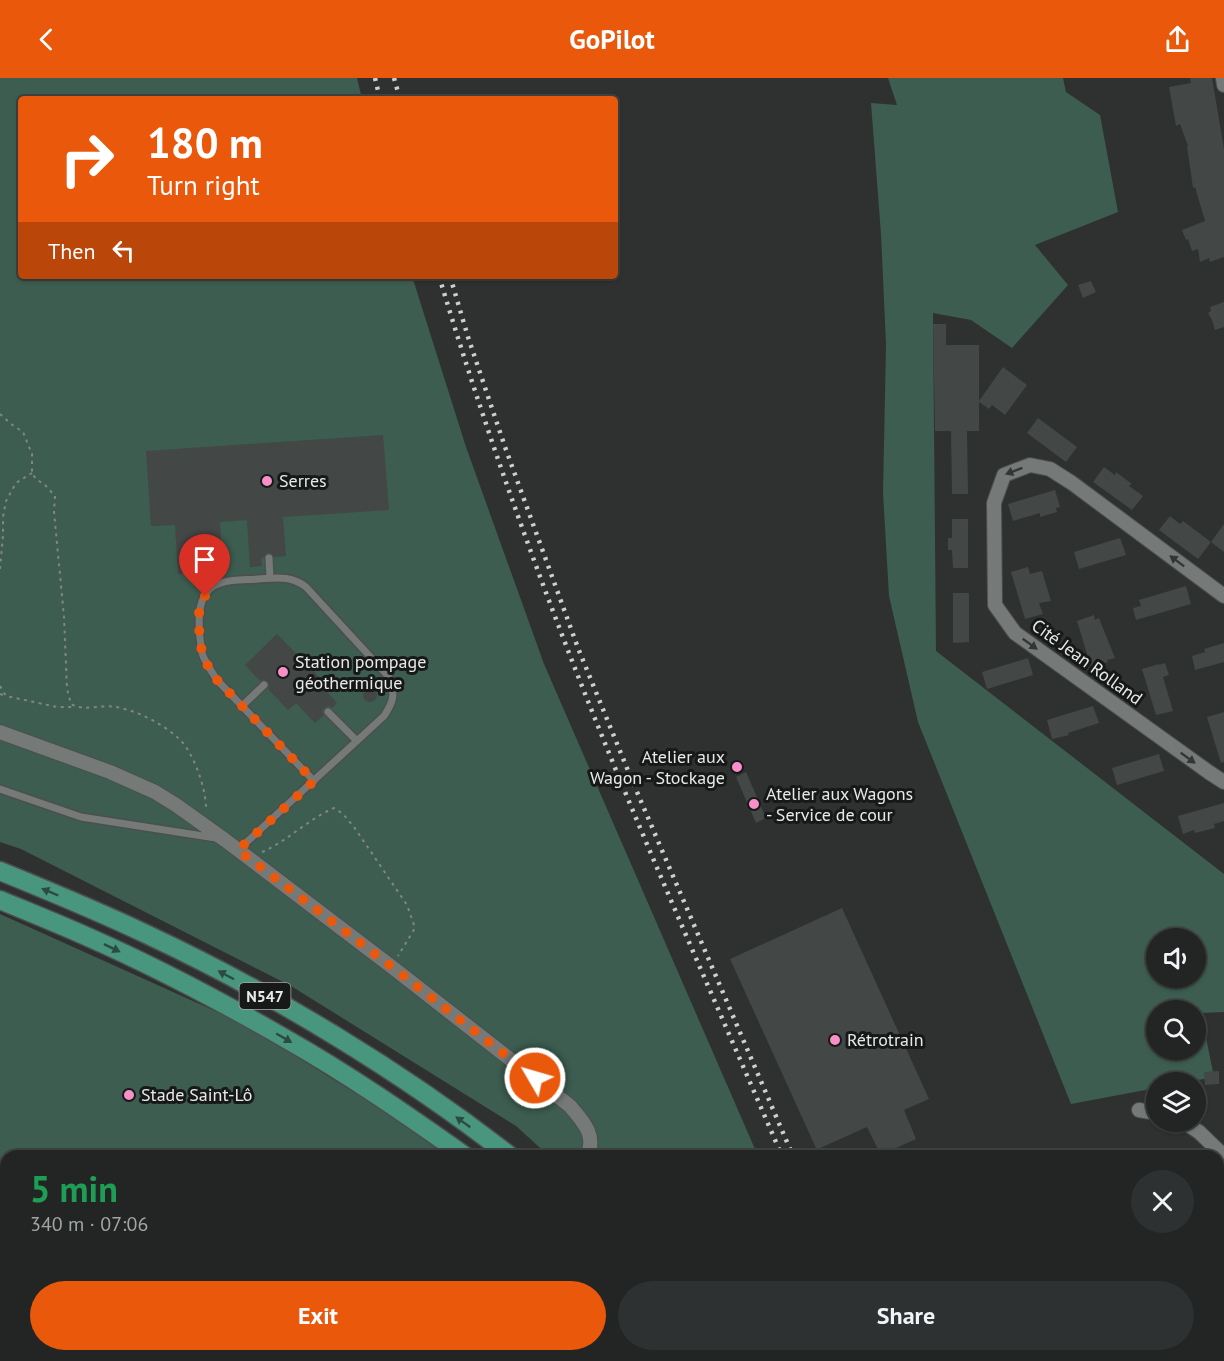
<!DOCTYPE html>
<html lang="en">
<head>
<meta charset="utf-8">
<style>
	body { margin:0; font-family:"PT Sans",sans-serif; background:#2e3131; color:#f1f3f6; height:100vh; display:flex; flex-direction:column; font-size:22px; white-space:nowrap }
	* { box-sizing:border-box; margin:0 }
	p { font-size:20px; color:#a2a5a6 }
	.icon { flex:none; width:33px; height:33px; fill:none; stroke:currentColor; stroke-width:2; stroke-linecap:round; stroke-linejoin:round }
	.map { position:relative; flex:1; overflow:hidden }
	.sheet { position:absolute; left:0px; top:1072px; width:1224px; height:212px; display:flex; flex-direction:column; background:#222524; border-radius:18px 18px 0 0; box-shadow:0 2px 4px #0004,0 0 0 2px #3f4241 }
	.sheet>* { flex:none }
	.hud { position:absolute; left:18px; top:18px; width:600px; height:183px; border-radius:6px; box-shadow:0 2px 4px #0004,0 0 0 2px #3f4241; background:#ea580c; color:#fff; overflow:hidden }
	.tools { position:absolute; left:1146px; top:850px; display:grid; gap:12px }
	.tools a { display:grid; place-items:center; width:60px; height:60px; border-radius:50%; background:#222524; box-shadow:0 2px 4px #0004,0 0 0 2px #3f4241; font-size:30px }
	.pin { position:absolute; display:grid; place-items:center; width:51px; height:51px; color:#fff; margin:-62px -26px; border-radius:50% 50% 50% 0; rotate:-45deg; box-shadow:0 0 6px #0007 }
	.pin .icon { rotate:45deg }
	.me { position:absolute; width:66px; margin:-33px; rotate:308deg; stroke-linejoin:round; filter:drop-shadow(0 0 4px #0008) }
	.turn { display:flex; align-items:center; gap:21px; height:126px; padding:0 30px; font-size:27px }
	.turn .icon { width:78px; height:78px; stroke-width:2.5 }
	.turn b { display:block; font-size:42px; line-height:51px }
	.then { display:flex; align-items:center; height:57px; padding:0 30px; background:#0003; gap:12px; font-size:22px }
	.round { display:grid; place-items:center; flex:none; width:63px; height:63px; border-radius:32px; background:#2e3131 }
	.head { display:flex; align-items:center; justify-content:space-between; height:102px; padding:0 30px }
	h1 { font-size:36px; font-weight:600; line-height:45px; color:#1e9e55 }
	.primary-button { display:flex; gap:12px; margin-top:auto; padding:12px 30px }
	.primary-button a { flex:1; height:69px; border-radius:36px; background:#ea580c; color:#fff; font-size:24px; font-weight:600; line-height:69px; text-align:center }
	.primary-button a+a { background:#2e3131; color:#f1f3f6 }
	header { display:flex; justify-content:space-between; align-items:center; height:78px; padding:0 30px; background:#ea580c; color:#fff; font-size:27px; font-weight:600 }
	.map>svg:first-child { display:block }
	.green { fill:#3c5d50; fill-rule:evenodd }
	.building { fill:#434745 }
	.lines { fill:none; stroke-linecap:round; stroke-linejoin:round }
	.service-casing { stroke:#4c4f4e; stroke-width:10 }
	.minor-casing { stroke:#4c4f4e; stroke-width:16 }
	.tertiary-casing { stroke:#4c4f4e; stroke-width:21 }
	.primary-casing { stroke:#4c4f4e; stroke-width:21 }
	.path { stroke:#828583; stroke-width:2; stroke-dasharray:3 4.5; stroke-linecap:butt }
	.service { stroke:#757977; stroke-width:7 }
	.minor { stroke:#757977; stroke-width:14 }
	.tertiary { stroke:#757977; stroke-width:18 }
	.primary { stroke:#49967e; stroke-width:18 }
	.rail { stroke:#cdd0ce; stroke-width:4.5; stroke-dasharray:3 6; stroke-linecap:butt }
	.oneway { fill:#333634 }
	.oneway2 { fill:#2b4b41 }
	.route { stroke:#ea580c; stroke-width:10; stroke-dasharray:0 18 }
	.poi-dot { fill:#f98fc9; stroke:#171918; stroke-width:2 }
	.labels { text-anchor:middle; stroke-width:6; stroke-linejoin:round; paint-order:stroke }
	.shield { fill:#171918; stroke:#a9abaa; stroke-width:1.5 }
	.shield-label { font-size:16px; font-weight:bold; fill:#e7eae8 }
	.poi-label { font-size:18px; fill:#e7eae8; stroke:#171918; text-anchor:start }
	.street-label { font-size:18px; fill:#e7eae8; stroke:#171918 }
</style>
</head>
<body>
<header><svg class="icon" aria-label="back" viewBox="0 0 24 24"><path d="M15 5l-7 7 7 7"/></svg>GoPilot<svg class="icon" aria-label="share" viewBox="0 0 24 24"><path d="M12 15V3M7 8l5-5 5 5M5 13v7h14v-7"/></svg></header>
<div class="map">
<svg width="1224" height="1283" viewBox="0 0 1224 1283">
	<rect width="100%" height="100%" fill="#2e3130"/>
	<path class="green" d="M0,0H357L362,21H21V198H412L466,369L544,586L758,1078H549L516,1048L291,908L21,771L0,764Z
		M888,0H1063L1066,14L1100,37L1118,134L1035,167L1068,207L1012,270L971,242L933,235L936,573L1224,796V934L1201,935L1214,999L1183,1005H1156V1010L1071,1026L918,644L889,518L883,415L886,266L881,156L871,25L897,27ZM1156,861H1196V900H1156ZM1156,933H1196V972H1156Z
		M0,836L244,946L384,1033L447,1078H6V1138L0,1135Z
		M1224,1179V1207L1218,1201V1180Z
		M809,1278H846L848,1283H805Z"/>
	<path class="building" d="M1190,0H1212L1224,71V179L1210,184L1209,180L1200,184L1198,171L1192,173L1188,161L1186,162L1182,152L1205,143L1195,109L1193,110L1187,68H1188L1180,46L1176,48L1169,9L1191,5Z
		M1091,203L1096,214L1083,220L1078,207Z
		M1224,224V249L1215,252L1212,242L1208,235L1211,233L1210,229Z
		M933,246H946V267H979V323L1003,289L1027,307L1005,337L992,327L989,331L979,324V353H967L968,416H952L951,353H935Z
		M1038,340L1077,369L1066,384L1027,355Z
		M383,357L389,432L283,439L286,478L274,479L271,475H266L263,480H261L262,488L250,489L247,442L220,444L223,493L178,496L175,447L151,448L146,373Z
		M1104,389L1115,397L1116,394L1132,406L1129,408L1143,418L1132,432L1093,404Z
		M1055,412L1060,429L1056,430L1057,434L1040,439V435L1013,443L1008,426Z
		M1170,438L1180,446L1183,443L1211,464L1198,481L1159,452Z
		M952,441H968V490H953L952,472H948V460H952Z
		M1224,446V474L1211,464Z
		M1120,460L1126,477L1079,491L1074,474Z
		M1028,489L1030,496L1042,493L1051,523L1039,525L1043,536L1025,541L1011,494Z
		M1186,508L1191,526L1136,542L1133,530L1141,528L1139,522Z
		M953,515H969V564L953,565Z
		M1094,537L1095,542L1099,540L1115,580L1107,582L1108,584L1091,589L1077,543Z
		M277,556L321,601L318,604L337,625L332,630L329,628L324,630L322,633L324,637L315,645L296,625L288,632L268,611L269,608L268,604L265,602L260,603L245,587Z
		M1224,565V584L1195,592L1192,578L1205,574L1204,571Z
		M1028,580L1033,597L987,611L982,594Z
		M1165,585L1169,597L1163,599L1173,633L1156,637L1142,591L1159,586V587Z
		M363 617a7 7 0 1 1 14 0a7 7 0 1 1-14 0Z
		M1093,628L1099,645L1068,655L1069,657L1052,661L1047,642Z
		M1224,634V684L1221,685L1207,639Z
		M1159,676L1164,693L1117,707L1112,690Z
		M746,694L766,740L756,745L736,699Z
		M1224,725V743L1214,746L1215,750L1195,755L1194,752L1183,756L1178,738Z
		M842,830L929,1021L904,1032L916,1061L881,1077L867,1049L818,1071L816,1070L730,881Z
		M1219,993V1006L1205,1007L1204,994Z"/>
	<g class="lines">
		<g class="service-casing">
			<path id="service" d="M269,480L270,500
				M242,628L264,607
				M328,634L357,663
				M0,711L81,739L216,760
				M238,772L384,638C394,623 396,615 388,598L306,509C291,497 276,500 258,501C246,502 232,501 221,505C197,512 198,540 200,560C201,566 201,572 203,578C207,587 212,594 217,602L314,703"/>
		</g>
		<g class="minor-casing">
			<path id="minor" d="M1223,0L1224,7
				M1224,518L1072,405L1050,391L1030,387L1004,397L994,425L995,527L1015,555L1210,695L1224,704
				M0,654L110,694L155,714L176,727L225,762L392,889L570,1028C583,1043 597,1058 587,1078
				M1139,1032L1156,1035
				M1184,1044L1199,1054L1224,1078
				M0,1150L6,1153
				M125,1283L137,1278"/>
		</g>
		<g class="tertiary-casing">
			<path id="tertiary" d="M650,1278L654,1283
				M774,1278L776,1283
				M598,1283L605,1278
				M790,1283L794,1278"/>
		</g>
		<g class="primary-casing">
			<path id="primary" d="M0,793C49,813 98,833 146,856C272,915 401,993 510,1078
				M0,822C29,834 59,846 88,859C156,889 222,924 286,961C348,996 407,1037 465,1078
				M1218,1162L1224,1161"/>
		</g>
		<path class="path" d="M0,336L11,346L23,354L32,376V395L36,401L45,407L55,418L54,434L64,539L67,611L71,626C84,634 101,626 116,629C138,633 161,645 177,659C193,672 206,710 206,730
			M0,491L3,457V439L6,423L16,405L32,395
			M0,608L6,618L57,629H75
			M0,616L6,618
			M262,774C288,763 308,741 334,730L343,736L354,749L407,827L415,850L398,878
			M1218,1141L1224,1140
			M1054,1278L1055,1283
			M554,1283L570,1279L580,1283"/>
		<use href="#service" class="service"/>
		<use href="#minor" class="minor"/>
		<use href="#tertiary" class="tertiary"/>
		<use href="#primary" class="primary"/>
		<path class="rail" d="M375,0L380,21
			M394,0L400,21
			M439,198C477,325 521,451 569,575C635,745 710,911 782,1078
			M450,198L468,259L505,369L578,570L631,700L793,1078
			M858,1278L860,1283
			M867,1278L870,1283
			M881,1278L883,1283"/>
	</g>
	<defs><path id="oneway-solid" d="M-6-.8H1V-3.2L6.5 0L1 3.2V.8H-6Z" transform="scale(1.5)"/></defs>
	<g class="oneway">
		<use href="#oneway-solid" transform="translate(1014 393) rotate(159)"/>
		<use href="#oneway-solid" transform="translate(1177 483) rotate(-143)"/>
		<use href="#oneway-solid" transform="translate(1030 566) rotate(36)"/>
		<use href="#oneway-solid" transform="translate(1188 680) rotate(36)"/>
	</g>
	<g class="oneway2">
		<use href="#oneway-solid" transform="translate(50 814) rotate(-157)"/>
		<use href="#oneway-solid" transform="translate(112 870) rotate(26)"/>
		<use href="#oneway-solid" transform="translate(226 897) rotate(-152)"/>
		<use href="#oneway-solid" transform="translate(284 960) rotate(30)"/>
		<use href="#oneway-solid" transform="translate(463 1044) rotate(-144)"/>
	</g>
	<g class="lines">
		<path class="route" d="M205,518L200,529L198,542L202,576L208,588L217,602L314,703L238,772L392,889L535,1000"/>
	</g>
	<g class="poi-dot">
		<circle cx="267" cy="403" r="6"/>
		<circle cx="283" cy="594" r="6"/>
		<circle cx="737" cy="689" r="6"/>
		<circle cx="754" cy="726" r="6"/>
		<circle cx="835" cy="962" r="6"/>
		<circle cx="129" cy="1017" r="6"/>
	</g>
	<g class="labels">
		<rect class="shield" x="239.5" y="905" width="51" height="26" rx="4.5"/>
		<g class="shield-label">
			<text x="265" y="924">N547</text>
		</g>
		<g class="poi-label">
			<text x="279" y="409">Serres</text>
			<text x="295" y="590">Station pompage<tspan x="295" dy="21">géothermique</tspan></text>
			<text x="725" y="685" text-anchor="end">Atelier aux<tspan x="725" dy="21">Wagon - Stockage</tspan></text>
			<text x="766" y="722">Atelier aux Wagons<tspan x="766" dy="21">- Service de cour</tspan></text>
			<text x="847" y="968">Rétrotrain</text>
			<text x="141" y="1023">Stade Saint-Lô</text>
		</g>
		<g class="street-label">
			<text transform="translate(1087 584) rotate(36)" y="6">Cité Jean Rolland</text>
		</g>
	</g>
</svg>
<div class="tools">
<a><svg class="icon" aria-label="sound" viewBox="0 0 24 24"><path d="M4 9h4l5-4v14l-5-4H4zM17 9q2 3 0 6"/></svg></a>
<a><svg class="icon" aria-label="search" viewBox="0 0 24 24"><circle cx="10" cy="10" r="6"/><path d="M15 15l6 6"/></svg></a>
<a><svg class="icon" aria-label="layers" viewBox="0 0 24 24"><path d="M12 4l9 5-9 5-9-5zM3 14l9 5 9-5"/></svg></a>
</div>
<div class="pin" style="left:205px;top:518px;background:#d93025"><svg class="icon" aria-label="arrive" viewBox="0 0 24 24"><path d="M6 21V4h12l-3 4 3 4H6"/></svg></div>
<svg class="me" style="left:535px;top:1000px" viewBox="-20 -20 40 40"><circle r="17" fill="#ea580c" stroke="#fff" stroke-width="3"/><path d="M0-11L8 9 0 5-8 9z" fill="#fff"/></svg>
<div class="hud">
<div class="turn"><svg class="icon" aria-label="right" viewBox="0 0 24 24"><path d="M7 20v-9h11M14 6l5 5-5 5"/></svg><div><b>180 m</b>Turn right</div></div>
<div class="then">Then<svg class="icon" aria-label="left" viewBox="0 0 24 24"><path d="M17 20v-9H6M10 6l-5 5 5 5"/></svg></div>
</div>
<section class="sheet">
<div class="head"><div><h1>5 min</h1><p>340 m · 07:06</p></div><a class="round"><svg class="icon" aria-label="close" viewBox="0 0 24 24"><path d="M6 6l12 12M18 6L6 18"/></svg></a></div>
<div class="primary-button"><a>Exit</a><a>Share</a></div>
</section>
</div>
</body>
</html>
